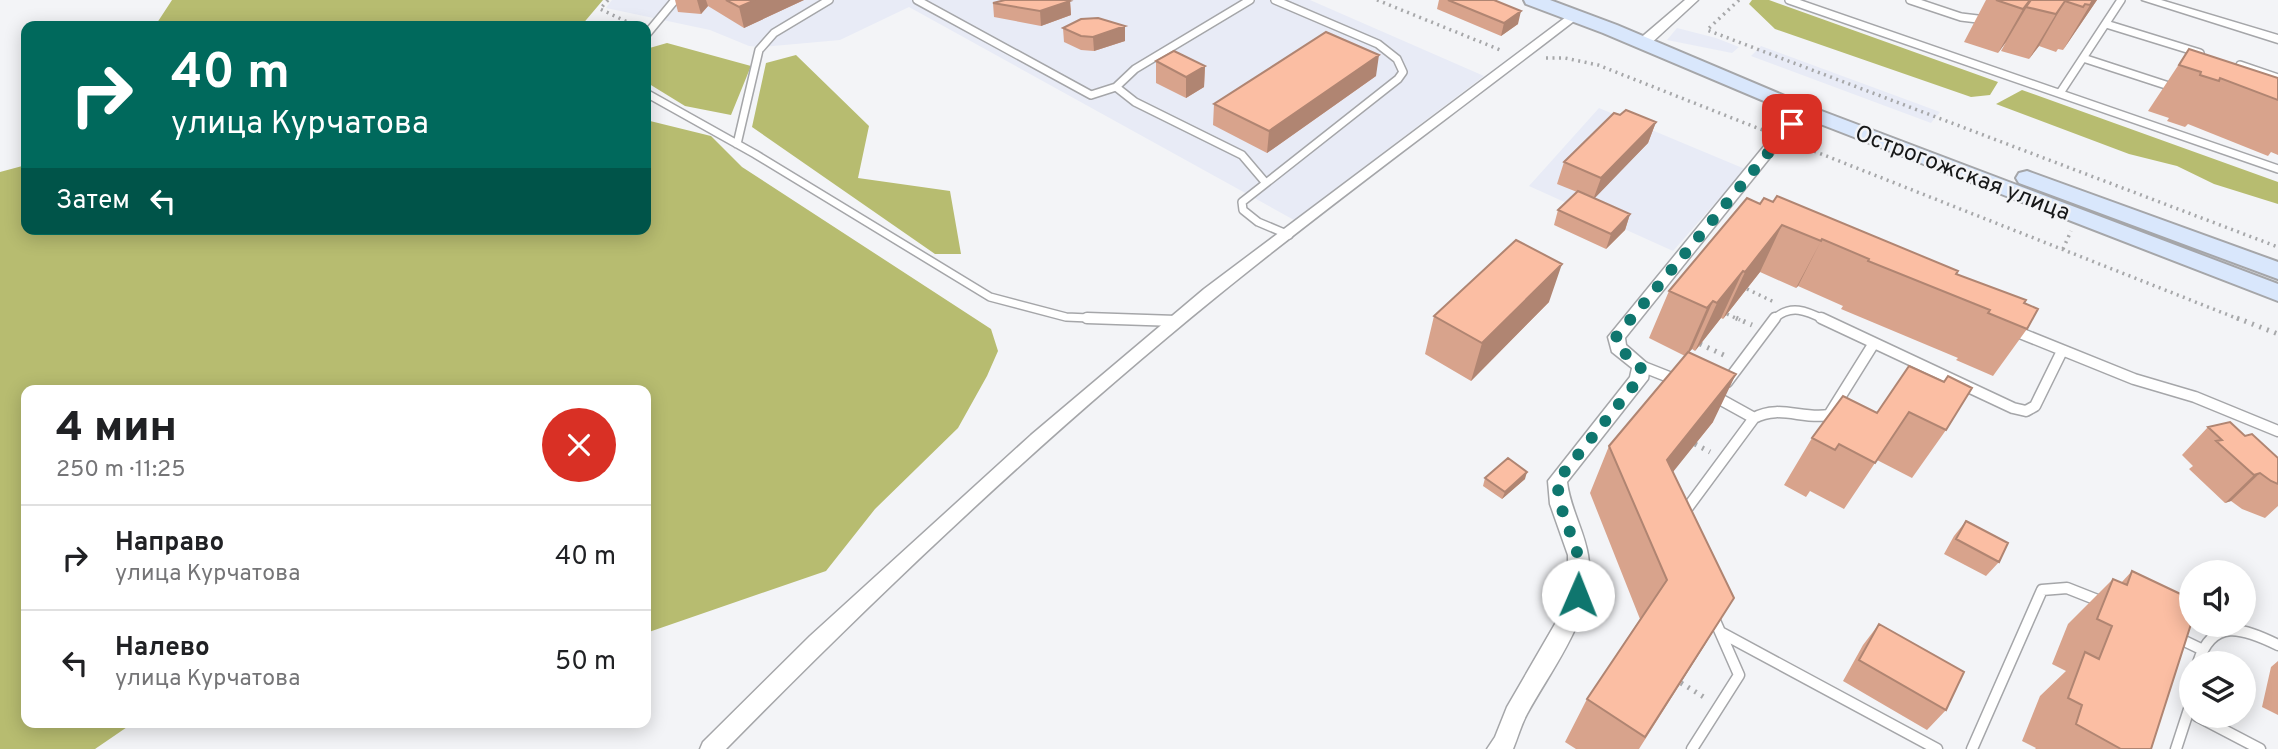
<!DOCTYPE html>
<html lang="ru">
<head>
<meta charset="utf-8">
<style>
	body { margin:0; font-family:Overpass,sans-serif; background:#f2f2f2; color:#202124; height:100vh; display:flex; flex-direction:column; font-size:26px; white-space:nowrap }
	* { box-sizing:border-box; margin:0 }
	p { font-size:23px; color:#757577 }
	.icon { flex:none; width:38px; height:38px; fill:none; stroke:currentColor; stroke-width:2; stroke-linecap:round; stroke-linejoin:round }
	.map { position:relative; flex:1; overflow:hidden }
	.drawer { position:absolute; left:21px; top:385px; width:630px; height:343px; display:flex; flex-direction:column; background:#fff; border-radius:14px; box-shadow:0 4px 18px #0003 }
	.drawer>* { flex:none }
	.guide { position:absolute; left:21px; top:21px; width:630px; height:214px; border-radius:14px; box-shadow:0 4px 18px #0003; background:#00695c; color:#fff; overflow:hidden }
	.fabs { position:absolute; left:2179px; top:560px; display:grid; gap:14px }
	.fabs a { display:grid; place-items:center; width:77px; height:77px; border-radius:50%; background:#fff; box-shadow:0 4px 18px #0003; font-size:35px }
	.pin { position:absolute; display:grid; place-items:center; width:60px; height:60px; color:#fff; margin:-30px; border-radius:14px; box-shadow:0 4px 10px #0006 }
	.me { position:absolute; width:77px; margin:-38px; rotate:1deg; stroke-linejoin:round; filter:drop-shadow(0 0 5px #0008) }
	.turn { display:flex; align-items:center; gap:24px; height:147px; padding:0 35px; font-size:32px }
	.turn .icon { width:91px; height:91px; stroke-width:2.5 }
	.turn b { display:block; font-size:49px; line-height:60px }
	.then { display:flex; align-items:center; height:66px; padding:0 35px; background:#0003; gap:14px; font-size:26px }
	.round { display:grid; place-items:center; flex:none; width:74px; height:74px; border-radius:37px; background:#f2f2f2 }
	.overview { display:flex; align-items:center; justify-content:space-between; height:119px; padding:0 35px }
	h1 { font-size:42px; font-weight:800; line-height:52px }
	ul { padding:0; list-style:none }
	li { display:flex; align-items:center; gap:21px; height:105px; padding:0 35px; border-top:2px solid #e0e0e0 }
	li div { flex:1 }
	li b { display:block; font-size:26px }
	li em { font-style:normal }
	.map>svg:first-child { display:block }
	.built { fill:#e8ebf6 }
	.forest { fill:#b7bc70 }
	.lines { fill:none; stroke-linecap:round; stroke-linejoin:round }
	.lane-far1-casing { stroke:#a5a6a9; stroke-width:10 }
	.lane-casing { stroke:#a5a6a9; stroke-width:13 }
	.street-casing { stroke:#a5a6a9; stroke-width:3 }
	.secondary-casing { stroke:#a5a6a9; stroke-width:4 }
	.path-far1 { stroke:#a7a8aa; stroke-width:3.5; stroke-dasharray:2 4.5; stroke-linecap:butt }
	.path { stroke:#a7a8aa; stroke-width:5; stroke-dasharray:2 6; stroke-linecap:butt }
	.lane-far1 { stroke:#fff; stroke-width:7 }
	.lane { stroke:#fff; stroke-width:10 }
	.street { fill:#fff; fill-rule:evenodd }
	.secondary { fill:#d9e7fc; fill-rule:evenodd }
	.wall { fill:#d8a38c }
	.shaded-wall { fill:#b08572 }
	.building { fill:#fbbea3; stroke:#b08572; stroke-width:2 }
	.route { stroke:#0f766e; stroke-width:12; stroke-dasharray:0 21.6 }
	.labels { text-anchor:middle; stroke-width:5; stroke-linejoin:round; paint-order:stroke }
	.street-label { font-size:23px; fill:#171819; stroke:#f3f4f7 }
</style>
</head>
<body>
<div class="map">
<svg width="2278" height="749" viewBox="0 0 2278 749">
	<rect width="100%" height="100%" fill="#f3f4f7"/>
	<path class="built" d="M612,0H1310L1484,76L1294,220L909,7L840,40L761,47L749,46L710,30L606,8Z
		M1677,28L1716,38L1739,47L1732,53L1667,40Z
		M1761,46L1940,112L1931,123L1751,56Z
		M1599,108L1745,169L1673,251L1529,186Z"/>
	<path class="forest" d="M172,0H603L581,26H155Z
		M1752,0H1769L1998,82L1990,95L1971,97L1775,29L1749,4Z
		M667,43L751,66L731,115L685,106L646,82V49Z
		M796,55L869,126L858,178L950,191L961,254H935L752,127L766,63Z
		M2022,90L2278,182V204L2214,184L2177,166L2129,154L1996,104Z
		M646,120L711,136L742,167L991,329L998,351L987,376L958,428L875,509L826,571L646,633V390H26V723H133L95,749H0V172L26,165V229H646Z"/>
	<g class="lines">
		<g class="lane-far1-casing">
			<path id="lane-far1" d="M917,0L1091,95L1116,87L1135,69L1250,0
				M1275,0L1378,44L1397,59L1403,72L1398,79L1242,202L1243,210L1258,222L1289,235
				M1789,0L2278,169
				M1910,0L1961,17L1986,20
				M2106,24L2200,53
				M646,35L675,0
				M2083,58L2175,88
				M2240,65L2278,78
				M1116,87L1135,102L1242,155L1265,182
				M646,93L755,154L990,297L1066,317L1135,320
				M2060,93L2121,0
				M737,144L759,50L774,33L829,0
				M1773,320C1790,303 1807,311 1825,320"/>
		</g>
		<g class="lane-casing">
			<path id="lane" d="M1087,318L1176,321
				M1821,318L2013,408L2026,411L2035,406L2062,351
				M2015,331L2134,379L2195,397L2278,431
				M1641,366L1679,381
				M1727,382L1775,318
				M1754,418C1779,404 1803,420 1829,415L1874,343
				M1683,514L1754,418L1716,397
				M1720,632L1937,749
				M2174,636L2201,649
				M2198,663C2212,617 2243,628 2278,645
				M2197,716L2260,749
				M1692,749L1739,675L1713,616
				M1972,749L2042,590L2067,588L2105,603
				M2176,749L2191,703"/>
		</g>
		<g class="street-casing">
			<path id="street" d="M1685,0H1698L1647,47H1637V41Z
				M2142,0H2161L2278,35V43Z
				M1574,11L1580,15L1578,18C1458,111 1334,201 1216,297C1044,437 881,591 726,749H700L703,742L810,636L1031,435L1204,289Z
				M1804,107L1809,108V114L1784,140L1625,338L1626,345L1650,366L1648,379L1567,482C1570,508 1584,530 1588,555C1598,612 1553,666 1527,714C1521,725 1518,737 1513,749H1487L1495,737L1507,707L1555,624L1568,595V555L1550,504L1548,481L1630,377L1632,368L1612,352L1608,337L1774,134L1799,108Z"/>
		</g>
		<g class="secondary-casing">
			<path id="secondary" d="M1524,0H1550L1617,25L1811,107L2278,284V301L1797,115L1603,33L1526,4Z
				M2027,171L2278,262V279L2019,183L2016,178L2019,173Z"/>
		</g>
		<path class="path-far1" d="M608,0L600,9L636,26
			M1377,0L1503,51
			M1739,0L1707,30L2278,247
			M1546,58H1565L1598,65L1765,131
			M1796,144L2241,320
			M2063,249L2071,231
			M1747,289L1774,302
			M1727,314L1740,320"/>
		<path class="path" d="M1736,318L1752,325
			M2237,318L2278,334
			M1700,344L1728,357
			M1695,444L1710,452
			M1681,683L1707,699"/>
		<use href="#lane-far1" class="lane-far1"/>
		<use href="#lane" class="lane"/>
		<use href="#street" class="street"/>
		<use href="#secondary" class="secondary"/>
	</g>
	<path class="wall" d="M675,0H804L744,28L708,6L701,14L678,12Z
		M1439,0H1494L1518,24L1501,36L1437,9Z
		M1986,0H2097L2063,50L2058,49L2056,52L2039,46L2029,59L2001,51L2006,42L1998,53L1964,42Z
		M1070,1L1071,15L1041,26L994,17L993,3Z
		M1063,28L1125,41L1094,51L1081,50L1064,42Z
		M2189,49L2278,78V155L2271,152L2268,156L2188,124L2185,127L2167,121L2169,118L2148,111Z
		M1156,61L1205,66L1204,87L1186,98L1156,83Z
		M1376,76L1267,153L1213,125L1214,104Z
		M1620,115L1656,122L1648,143L1594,198L1630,214L1625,230L1606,249L1554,225L1558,210L1577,192L1557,184L1564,162Z
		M1760,204L1956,274L2027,329L1993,376L1956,360L1958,358L1841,309L1843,306L1798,286L1796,288L1760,272L1723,319L1721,318L1695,351L1692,349L1689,352L1713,422L1673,471L1706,643L1639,749H1576L1565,742L1587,699L1640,619L1590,493L1609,446L1685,356L1649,338L1669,291Z
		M1549,302L1471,381L1425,354L1434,316Z
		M1909,366L1946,430L1912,478L1877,460L1844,509L1810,491L1806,497L1784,485L1812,438L1877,413Z
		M2208,427L2245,436L2278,458V506L2265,518L2242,509L2231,501L2225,503L2189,469L2193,466L2182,455Z
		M1485,478L1525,479L1502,499L1483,486Z
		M1966,521L1999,562L1986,576L1944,554L1954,536Z
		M2132,571L2151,749H2035L2036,748L2022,741L2040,696L2066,671L2052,664L2068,624L2113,579L2121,583Z
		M1879,624L1946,710L1927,730L1843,681L1863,645Z
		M2278,661V715L2262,707L2271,667Z"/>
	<path class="shaded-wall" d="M697,0H706L708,6L701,14Z
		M755,0H804L744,28L739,7Z
		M2030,0H2031L2006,42L1998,53L2023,9Z
		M2093,0H2097L2063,50Z
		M1070,1L1071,15L1041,26L1040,11Z
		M2065,1L2039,46L2029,59L2056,14Z
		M1521,11L1518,24L1501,36L1504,23Z
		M1125,26V41L1094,51L1093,37Z
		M1379,55L1376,76L1267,153L1269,131Z
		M1205,66L1204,87L1186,98V77Z
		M1656,122L1648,143L1593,200L1601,178Z
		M1630,214L1625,230L1606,249L1611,234Z
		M1782,225L1760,272L1723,319L1745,272Z
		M1822,239L1798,286L1796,288L1821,241Z
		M1562,264L1549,302L1471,381L1482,343Z
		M1743,271L1721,318L1695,351L1717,303Z
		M1713,301L1692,349L1686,356L1707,308Z
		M1736,374L1713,422L1645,507L1667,460Z
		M1527,472L1525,479L1502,499L1505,492Z
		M2260,473L2231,501L2225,503L2254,475Z
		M1734,598L1706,643L1638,749Z"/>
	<path class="building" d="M726,0H755L739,7Z
		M1005,0H1066L1070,1L1040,11L993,3Z
		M1448,0H1494L1521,11L1504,23Z
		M1996,0H2030L2023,9Z
		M2031,0H2093L2090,5L2085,4L2083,7L2065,1L2056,14L2026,7Z
		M1098,18L1125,26L1093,37L1081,36L1063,28L1081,19Z
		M1326,32L1379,55L1269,131L1214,104Z
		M2189,49L2278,78V100L2220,78L2219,81L2200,75L2201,72L2179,65Z
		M1174,51L1205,66L1186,77L1156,61Z
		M1626,110L1656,122L1601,178L1564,162L1614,113L1620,115Z
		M1578,191L1630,214L1611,234L1558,210Z
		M1777,196L1958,271L1956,274L2026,300L2024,303L2038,309L2027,329L1988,313L1990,310L1868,261L1869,259L1822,239L1821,241L1782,225L1745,272L1743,271L1717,303L1713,301L1707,308L1669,291L1747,198L1760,204L1764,198L1773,202Z
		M1516,240L1562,264L1482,343L1434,316Z
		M1688,352L1736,374L1667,460L1734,598L1645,737L1587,699L1667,580L1609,446Z
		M1909,366L1944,382L1948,376L1972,388L1946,430L1909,412L1875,463L1839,444L1835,450L1812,438L1843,396L1877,413Z
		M2230,422L2245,436L2252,434L2278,458V484L2271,481L2260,473L2254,475L2216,441L2222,440L2208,427Z
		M1508,458L1527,472L1505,492L1485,478Z
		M1966,521L2008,543L1999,562L1956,539Z
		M2132,571L2191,599V624L2151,749H2121L2076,724L2082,705L2068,698L2085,652L2099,659L2112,626L2097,619L2113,579L2127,585Z
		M1879,624L1964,672L1946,710L1859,660Z"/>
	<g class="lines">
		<path class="route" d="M1578,595V555L1560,504L1557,481L1639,379L1641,366L1618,348L1616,337L1792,124"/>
	</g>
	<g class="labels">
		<g class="street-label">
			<text transform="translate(1963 172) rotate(21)" y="8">Острогожская улица</text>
		</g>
	</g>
</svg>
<div class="fabs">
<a><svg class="icon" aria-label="sound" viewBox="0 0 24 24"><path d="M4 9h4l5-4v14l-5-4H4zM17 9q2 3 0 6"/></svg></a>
<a><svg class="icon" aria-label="layers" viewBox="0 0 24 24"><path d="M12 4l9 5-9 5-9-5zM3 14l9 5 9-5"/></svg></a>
</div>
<div class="pin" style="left:1792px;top:124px;background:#d93025"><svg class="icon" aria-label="arrive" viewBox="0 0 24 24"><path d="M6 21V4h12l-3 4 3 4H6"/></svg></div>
<svg class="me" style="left:1578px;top:595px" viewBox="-20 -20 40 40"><circle r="19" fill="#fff"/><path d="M0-13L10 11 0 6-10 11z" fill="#0f766e"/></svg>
<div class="guide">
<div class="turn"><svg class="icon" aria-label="right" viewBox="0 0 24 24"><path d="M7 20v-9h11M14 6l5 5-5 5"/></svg><div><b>40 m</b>улица Курчатова</div></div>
<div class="then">Затем<svg class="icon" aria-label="left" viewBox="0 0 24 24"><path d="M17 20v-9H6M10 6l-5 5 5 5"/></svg></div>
</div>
<section class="drawer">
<div class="overview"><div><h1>4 мин</h1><p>250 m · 11:25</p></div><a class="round" style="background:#d93025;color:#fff"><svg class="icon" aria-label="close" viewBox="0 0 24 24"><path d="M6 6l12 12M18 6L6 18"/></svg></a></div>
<ul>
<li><svg class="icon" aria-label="right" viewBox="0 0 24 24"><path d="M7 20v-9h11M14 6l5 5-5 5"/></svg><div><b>Направо</b><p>улица Курчатова</p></div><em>40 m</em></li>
<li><svg class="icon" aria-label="left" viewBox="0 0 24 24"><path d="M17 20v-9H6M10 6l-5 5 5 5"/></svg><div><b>Налево</b><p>улица Курчатова</p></div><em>50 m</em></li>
</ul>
</section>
</div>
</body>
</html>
